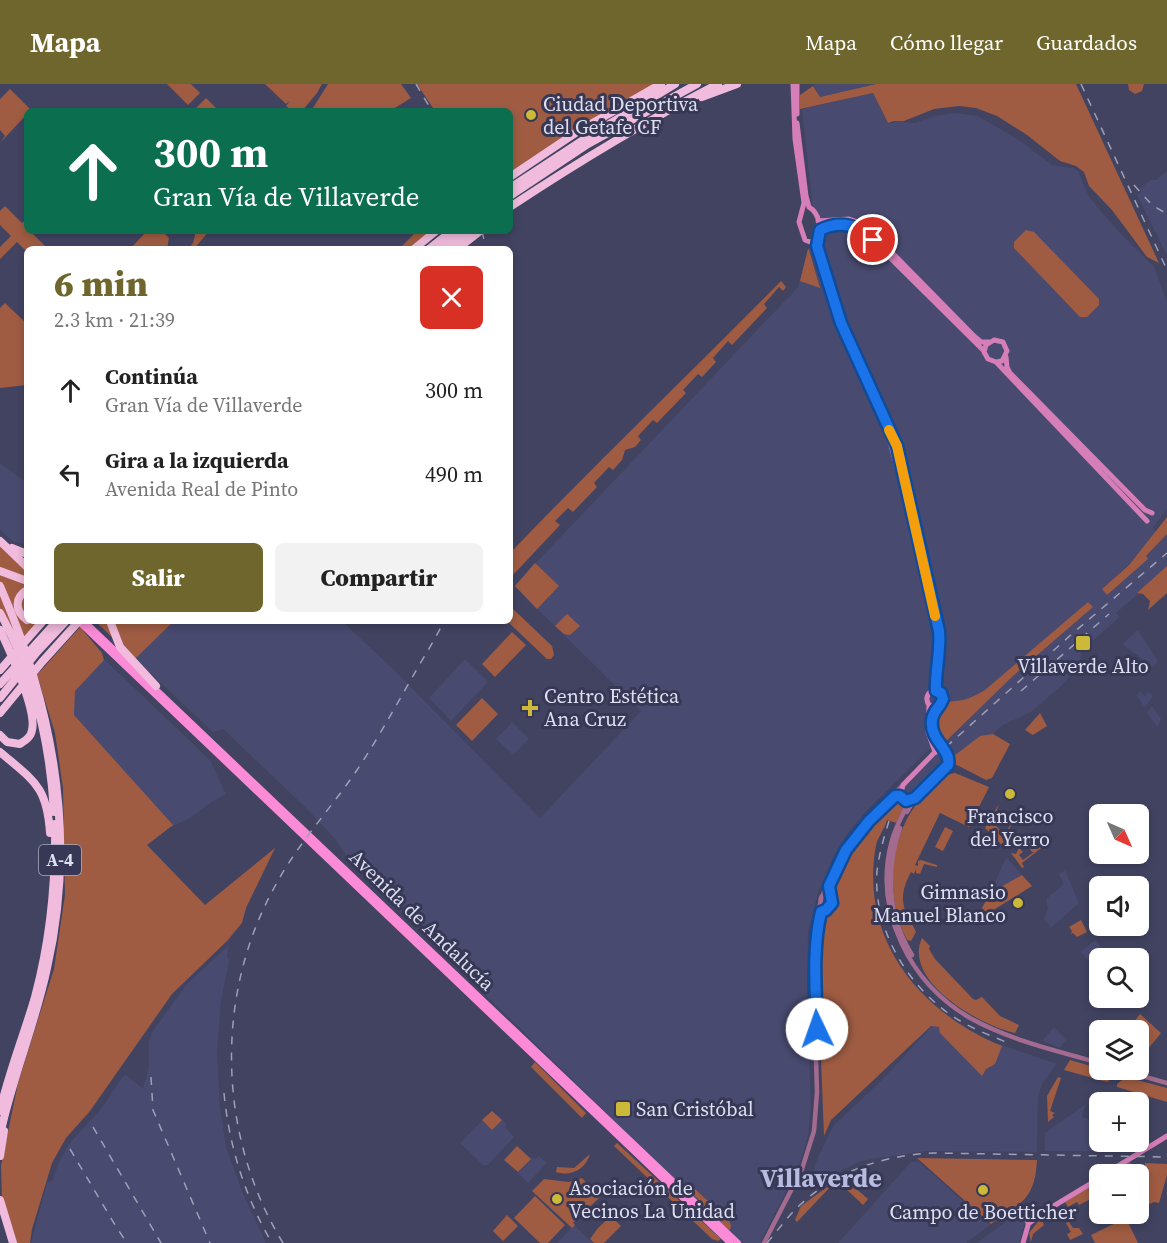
<!DOCTYPE html>
<html lang="es">
<head>
<meta charset="utf-8">
<style>
	body { margin:0; font-family:"Source Serif 4",serif; background:#f2f2f2; color:#222; height:100vh; display:flex; flex-direction:column; font-size:22px; white-space:nowrap }
	* { box-sizing:border-box; margin:0 }
	p { font-size:20px; color:#767676 }
	.icon { flex:none; width:33px; height:33px; fill:none; stroke:currentColor; stroke-width:2; stroke-linecap:round; stroke-linejoin:round }
	.map { position:relative; flex:1; overflow:hidden }
	.sheet { position:absolute; left:24px; top:162px; width:489px; height:378px; display:flex; flex-direction:column; background:#fff; border-radius:9px; box-shadow:0 3px 9px #0003 }
	.sheet>* { flex:none }
	.banner { position:absolute; left:24px; top:24px; width:489px; height:126px; border-radius:9px; box-shadow:0 3px 9px #0003; background:#0b6e4f; color:#fff; overflow:hidden }
	.needle { width:39px; rotate:135deg }
	.buttons { position:absolute; left:1089px; top:720px; display:grid; gap:12px }
	.buttons a { display:grid; place-items:center; width:60px; height:60px; border-radius:9px; background:#fff; box-shadow:0 3px 9px #0003; font-size:30px }
	.pin { position:absolute; display:grid; place-items:center; width:51px; height:51px; color:#fff; margin:-26px; border:3px solid #fff; border-radius:50%; box-shadow:0 2px 6px #0007 }
	.me { position:absolute; width:66px; margin:-33px; rotate:357deg; stroke-linejoin:round; filter:drop-shadow(0 0 4px #0008) }
	.turn { display:flex; align-items:center; gap:21px; height:126px; padding:0 30px; font-size:27px }
	.turn .icon { width:78px; height:78px; stroke-width:2.5 }
	.turn b { display:block; font-size:42px; line-height:51px }
	.round { display:grid; place-items:center; flex:none; width:63px; height:63px; border-radius:9px; background:#f2f2f2 }
	.headline { display:flex; align-items:center; justify-content:space-between; height:102px; padding:0 30px }
	h1 { font-size:36px; font-weight:800; line-height:45px; color:#6e662c }
	.cta { display:flex; gap:12px; margin-top:auto; padding:12px 30px }
	.cta a { flex:1; height:69px; border-radius:9px; background:#6e662c; color:#fff; font-size:24px; font-weight:800; line-height:69px; text-align:center }
	.cta a+a { background:#f2f2f2; color:#222 }
	ul { padding:0; list-style:none }
	li { display:flex; align-items:center; gap:18px; height:84px; padding:0 30px }
	li div { flex:1 }
	li b { display:block; font-size:22px }
	li em { font-style:normal }
	header { display:flex; align-items:center; gap:36px; box-sizing:border-box; height:84px; padding:0 30px; background:#6e662c; color:#fff }
	header strong { font-size:28px }
	nav { display:flex; gap:33px; margin-inline-start:auto; font-size:21px }
	.map>svg:first-child { display:block }
	.built { fill:#484a6f }
	.green { fill:#9f5c43; fill-rule:evenodd }
	.lines { fill:none; stroke-linecap:round; stroke-linejoin:round }
	.tertiary { stroke:#a26b8f; stroke-width:4.5 }
	.secondary { stroke:#d57eb7; stroke-width:5 }
	.primary { stroke:#fb8bd6; stroke-width:6 }
	.motorway { stroke:#f0bbdc; stroke-width:8 }
	.rail { stroke:#9ea0b7; stroke-width:1.5; stroke-dasharray:8 8; stroke-linecap:butt }
	.route-casing { stroke:#114b97; stroke-width:15 }
	.route { stroke:#1a73e8; stroke-width:10 }
	.slow { stroke:#f59e0b; stroke-width:10 }
	.poi-dot { fill:#ccb939; stroke:#373855; stroke-width:2 }
	.labels { text-anchor:middle; stroke-width:6; stroke-linejoin:round; paint-order:stroke }
	.shield { fill:#373855; stroke:#abadc2; stroke-width:1.5 }
	.shield-label { font-size:18px; font-weight:bold; fill:#dddff1 }
	.poi-label { font-size:20px; fill:#dddff1; stroke:#373855; text-anchor:start }
	.street-label { font-size:20px; fill:#dddff1; stroke:#373855 }
	.district-label { font-size:26px; font-weight:bold; fill:#b9bce0; stroke:#373855 }
</style>
</head>
<body>
<header>
<strong>Mapa</strong>
<nav><a>Mapa</a><a>Cómo llegar</a><a>Guardados</a></nav>
</header>
<div class="map">
<svg width="1167" height="1159" viewBox="0 0 1167 1159">
	<rect width="100%" height="100%" fill="#414361"/>
	<path class="built" d="M813,0H874L820,13Z
		M873,9L888,40L898,37L915,39L935,32L955,29L978,32L1019,56L1052,81L1073,84L1078,87L1089,113L1119,148L1154,183L1167,217V425L1153,444L1160,451L1102,505L1107,510L1125,494L1167,450V490L1138,510L1116,529L1120,533L1081,567L1079,587L1070,592L1061,602L1031,628L1001,642L993,650L980,652L910,711L899,700L1013,592L1093,523L1088,518L969,627L867,726L848,749L834,771L818,809L808,849L807,907L811,1024L808,1052L802,1073L791,1098L760,1159H739L351,779L335,755L306,724L223,645L213,648L135,575L174,537H342L393,585L540,734L641,627L514,502L798,203L808,165L818,159L819,135L812,119L802,25Z
		M1167,87V172L1137,111L1141,108L1139,105L1151,96H1156Z
		M0,379L27,399V461L12,457L0,445Z
		M1138,546L1158,577L1153,583L1122,560Z
		M104,575L210,676L226,710L213,717L190,734L171,743L125,694L74,631L73,606Z
		M465,575L488,598L451,637L429,614Z
		M1141,607L1145,613L1148,608L1153,612L1145,624L1136,611Z
		M1152,622L1161,635L1157,643L1147,629Z
		M512,638L529,655L513,671L496,655Z
		M1007,774L1022,791L990,809L1005,776Z
		M1065,786L1079,819L1051,844L1044,835L1048,825L1046,815L1064,800L1059,790Z
		M1095,856L1106,867L1090,878L1081,868Z
		M229,861L227,872L229,878L221,916L217,968L220,1023L226,1063L244,1112L266,1159H31L47,1099L53,1096L58,1080L69,1060L102,1024L123,992L126,991L143,1005L149,982V958L153,947L186,901Z
		M932,942L966,946L992,958L1057,980L1042,1000L1038,1013L1037,1068L926,1067L861,1077L819,1098L812,1091L818,1073L834,1041L882,996Z
		M1054,943L1066,956L1060,964L1042,957Z
		M1086,1020L1082,1033L1099,1038L1096,1067H1045V1049Z
		M492,1027L507,1040L505,1043L514,1053L488,1081H483L460,1059Z
		M539,1072L547,1079L528,1099L518,1089L533,1073L535,1075Z
		M918,1077L990,1141L966,1159H838L911,1078Z
		M1012,1133L1025,1139L1019,1159H977Z
		M574,1141L593,1159H557Z"/>
	<path class="green" d="M167,0H191L200,9L188,21Z
		M265,0H322L317,9L302,27H292L286,22L290,17L286,20Z
		M328,0H401L411,14L390,27H311Z
		M417,0H655L510,91V27H435Z
		M876,0H1076L1159,179L1147,173L1112,126L1089,102L1084,88L1076,82L1060,77L1027,51L997,32L976,24L959,22L934,25L904,37H894L888,39L873,9L800,25V11L813,2L820,13Z
		M1128,0H1144L1142,7L1135,10L1129,6Z
		M10,5L31,26L27,27V30L0,59L5,52L0,46V15Z
		M206,14L218,26L217,27L194,26Z
		M5,122L22,139L27,135V147H30L47,164L46,165H27V168L17,158L0,175V163L11,152L0,141V127Z
		M1026,146L1034,148L1099,215V221L1087,233H1080L1014,164V158Z
		M147,147H162L169,154L167,165H130Z
		M196,147H209L194,165H188L193,159Z
		M417,147H434L412,165H399Z
		M808,165L809,166L820,204L800,197Z
		M781,197L786,203L783,207L779,203L764,220L767,224L732,261L728,257L713,274L716,278L702,293L698,290L683,306L686,309L657,339L653,336L638,352L641,356L635,363L625,366L622,376L613,386L609,383L594,399L597,403L573,428L568,424L555,437L560,441L512,492L510,490V465L512,467C600,375 692,288 781,197Z
		M5,219L27,240V301L0,304V224Z
		M1167,433V450L1146,472L1148,475L1107,511L1102,505L1129,481Z
		M0,459L27,485V537H39L18,560L0,527Z
		M535,479L559,502L537,525L515,502Z
		M1167,482V509L1148,526L1150,517L1143,510L1137,509Z
		M1088,518L1093,523L1013,592L943,660C934,647 929,626 948,618C952,617 958,617 963,616C971,614 978,610 985,606Z
		M510,522L552,562L554,571L551,575H547L507,537H510Z
		M567,530L580,542L570,551L564,550L555,542Z
		M95,537H174L135,575Z
		M80,543L102,569L104,576L75,607L74,631L173,741L147,761L205,821L275,764L246,824L242,839L227,857L172,910L90,1027L66,1054L52,1079L32,1145L30,1159H16L2,1116L1,1082L18,999L54,885L65,811L63,704L55,649L37,591Z
		M512,548L526,561L495,593L482,580Z
		M482,614L498,630L472,657L456,641Z
		M1040,629L1047,642L1033,651L1025,646Z
		M993,650L1010,660L992,694L986,696L955,680L954,672L980,652Z
		M955,689L989,703L969,743L940,729L915,781L918,782V777L921,776L937,781V783L924,780L920,790L916,789V785L914,790L911,788C901,807 900,819 910,837H913L912,840L916,848L911,857L907,856C884,809 888,748 926,709C935,700 942,691 955,689Z
		M898,714L905,718V723L896,739L887,736C885,744 878,753 876,761C859,855 919,928 1002,962L995,980L986,985L982,992L940,949L939,943L931,942L831,1036L824,1052L817,872L821,833L823,828L832,822L833,813L830,804C847,768 866,739 898,714Z
		M999,720L993,738H996L1003,726L1017,737L1014,736L1007,749L1010,752L1013,749L1006,765L985,744ZM1003,729L1013,735L1005,751L996,742Z
		M945,743L953,747L943,767L935,763Z
		M1029,750L1039,764L1044,760L1045,761L1022,779L1024,783L1022,784L1011,769L1016,770L1019,764L1023,768L1019,771L1023,776L1034,768H1032L1023,755Z
		M1022,791L1032,802L987,830L982,824L990,809Z
		M1081,836L1087,848L1077,853L1073,849L1071,850L1072,847L1069,843Z
		M922,854L930,862L929,865L935,875L973,915L976,916L982,913L1000,932L1019,941L1015,949C981,942 902,897 922,854Z
		M1140,930L1161,949L1148,965L1139,958L1138,946H1127Z
		M1070,976L1119,990L1107,998L1064,986Z
		M535,978L586,1029L582,1034L531,983Z
		M1058,993L1061,994L1050,1027L1055,1029L1052,1031L1054,1033L1048,1038L1047,1012Z
		M1126,993L1167,1004V1018L1117,1003V1000Z
		M492,1027L502,1036L492,1046L482,1036Z
		M617,1059L721,1155L718,1157L712,1155L614,1062Z
		M517,1062L531,1075L518,1088L504,1076Z
		M590,1070C586,1085 571,1093 556,1088L557,1083L574,1084Z
		M917,1074L1037,1076C1035,1116 1021,1119 991,1140Z
		M1130,1078L1133,1090H1110H1111Z
		M1145,1079L1167,1080V1091L1159,1119L1154,1118L1141,1124L1139,1118V1093H1145Z
		M582,1094L600,1113L573,1139L575,1141L572,1144L532,1107L544,1095L569,1098Z
		M846,1096L868,1115L863,1121L842,1101Z
		M1099,1097V1111L1079,1121L1077,1118L1068,1123L1065,1118Z
		M834,1098V1099L797,1138L795,1136L801,1122Z
		M689,1102H692L730,1138L731,1143L729,1147L691,1108Z
		M535,1112L565,1141L548,1159H540L514,1134Z
		M507,1131L518,1142L503,1157L493,1147Z
		M611,1132L621,1142L604,1159H594L590,1155L598,1144Z
		M1041,1134L1044,1141L1033,1150L1031,1158L1029,1149Z
		M1126,1134L1138,1159H1095L1091,1151Z
		M1069,1138L1073,1144H1079L1083,1150L1070,1156L1067,1150L1071,1148L1066,1139Z"/>
	<g class="lines">
		<path class="tertiary" d="M906,717L907,722C901,734 894,746 891,760C874,828 910,899 970,934C1010,956 1056,967 1100,979
			M907,728L915,714
			M900,744C885,787 888,832 912,871
			M829,801L828,806L830,812
			M820.5 816a5.5 5.5 0 1 1 11 0a5.5 5.5 0 1 1-11 0Z
			M821,815C831,793 839,772 854,752C868,733 886,718 903,701
			M820,830L828,822
			M1121,986L1167,999
			M764,1159L802,1085L814,1047L817,1008L813,876L815,843L821,816"/>
		<path class="secondary" d="M793,0L795,55L804,119L799,138L805,156L810,158L817,155C823,146 819,129 809,123
			M797,0V30
			M797,39L806,112L809,123
			M818,137L849,135L864,140L974,252L981,258H989
			M820,146C834,139 847,139 861,145L984,267
			M817,155V162L841,239L897,362L939,547C941,567 935,587 936,607
			M832,225L849,266
			M1006,273L1007,283L1010,289L1145,426L1152,429
			M996,278L1002,277L1007,267L1003,258L994,256L986,261L984,268L988,275L996,278L1147,437
			M889,354L900,394
			M931,529L937,555
			M929,621L928,648L935,668
			M936,623L929,621C925,615 927,610 932,607L941,609L943,615C941,622 935,623 933,631C926,655 950,662 949,679L915,714L906,717L901,709L903,701L934,669L938,667H944
			M1105,1090L1167,1052
			M1028,1139C1025,1133 1024,1128 1029,1123L1035,1125
			M1028,1140L1047,1126L1100,1094
			M1023,1159L1033,1124"/>
		<path class="primary" d="M78,537L730,1159
			M84,537L738,1159"/>
		<path class="motorway" d="M702,13L737,0
			M510,93L577,48L661,0
			M510,104L583,56L675,0
			M510,112L588,60L697,0
			M510,123C578,78 646,37 718,0
			M414,165L436,147
			M429,165L452,147
			M440,165L462,147
			M446,165L473,147
			M457,165L480,147
			M0,457L27,483
			M12,464L27,470
			M0,487L27,497
			M0,502C53,623 77,754 47,884C35,941 12,994 0,1051
			M27,506C14,514 15,527 27,536
			M0,529C34,590 50,659 54,728
			M110,537L120,563L156,602
			M0,546C9,565 37,626 32,646C31,653 26,656 20,660L7,658L0,651
			M0,586L43,537
			M0,600L57,537
			M0,614L37,568L66,537
			M0,629L42,578L79,537
			M0,668C34,697 47,702 50,749
			M0,1027C9,988 24,951 35,913C50,857 56,798 55,740
			M0,1072L4,1047
			M0,1116L13,1159"/>
		<path class="rail" d="M416,0L432,27
			M1081,0L1167,186
			M1134,101L1152,121L1167,130
			M482,147L486,165
			M1021,607L1109,530
			M946,663L1073,549L1167,469
			M889,737C884,753 879,770 877,787C873,842 904,897 948,929C966,942 986,950 1006,958
			M151,993L153,1026L210,1159
			M224,1009C229,1062 245,1113 272,1159
			M93,1043L161,1159
			M70,1065L115,1141L127,1159
			M283,1159C218,1053 214,913 274,804C296,762 328,728 355,689C376,658 394,625 413,592C423,574 435,556 444,537
			M767,1159C778,1146 788,1132 801,1120C838,1086 885,1071 934,1069L1167,1073"/>
	</g>
	<g class="lines">
		<g class="route-casing">
			<path id="route" d="M817,945C816,906 812,866 821,828L826,826L832,819L829,802L846,766L869,737L895,712H900L906,717L915,714L948,681C952,666 929,656 932,636C933,626 940,624 943,615L941,609L936,607C935,587 941,567 939,547L897,362L841,239L817,162L820,146C840,136 858,141 873,156"/>
		</g>
		<use href="#route" class="route"/>
		<path class="slow" d="M889,346L897,362L935,532"/>
	</g>
	<g class="poi-dot">
		<circle cx="531" cy="31" r="6"/>
		<rect x="1075" y="551" width="16" height="16" rx="3"/>
		<path d="M527 615h6v6h6v6h-6v6h-6v-6h-6v-6h6z"/>
		<circle cx="1010" cy="710" r="6"/>
		<circle cx="1018" cy="819" r="6"/>
		<rect x="615" y="1017" width="16" height="16" rx="3"/>
		<circle cx="983" cy="1106" r="6"/>
		<circle cx="557" cy="1115" r="6"/>
	</g>
	<g class="labels">
		<rect class="shield" x="39" y="761" width="42" height="30" rx="4.5"/>
		<g class="shield-label">
			<text x="60" y="782">A-4</text>
		</g>
		<g class="poi-label">
			<text x="543" y="27">Ciudad Deportiva<tspan x="543" dy="23">del Getafe CF</tspan></text>
			<text x="1083" y="589" text-anchor="middle">Villaverde Alto</text>
			<text x="544" y="619">Centro Estética<tspan x="544" dy="23">Ana Cruz</tspan></text>
			<text x="1010" y="739" text-anchor="middle">Francisco<tspan x="1010" dy="23">del Yerro</tspan></text>
			<text x="1006" y="815" text-anchor="end">Gimnasio<tspan x="1006" dy="23">Manuel Blanco</tspan></text>
			<text x="636" y="1032">San Cristóbal</text>
			<text x="569" y="1111">Asociación de<tspan x="569" dy="23">Vecinos La Unidad</tspan></text>
			<text x="983" y="1135" text-anchor="middle">Campo de Boetticher</text>
		</g>
		<g class="street-label">
			<text transform="translate(422 836) rotate(44)" y="7">Avenida de Andalucía</text>
		</g>
		<g class="district-label">
			<text x="821" y="1103">Villaverde</text>
		</g>
	</g>
</svg>
<div class="buttons">
<a><svg class="needle" viewBox="-14 -14 28 28"><path d="M0-13l5 13h-10z" fill="#e53935"/><path d="M0 13l5-13h-10z" fill="#767676"/></svg></a>
<a><svg class="icon" aria-label="sound" viewBox="0 0 24 24"><path d="M4 9h4l5-4v14l-5-4H4zM17 9q2 3 0 6"/></svg></a>
<a><svg class="icon" aria-label="search" viewBox="0 0 24 24"><circle cx="10" cy="10" r="6"/><path d="M15 15l6 6"/></svg></a>
<a><svg class="icon" aria-label="layers" viewBox="0 0 24 24"><path d="M12 4l9 5-9 5-9-5zM3 14l9 5 9-5"/></svg></a>
<a>+</a>
<a>−</a>
</div>
<div class="pin" style="left:873px;top:156px;background:#d93025"><svg class="icon" aria-label="arrive" viewBox="0 0 24 24"><path d="M6 21V4h12l-3 4 3 4H6"/></svg></div>
<svg class="me" style="left:817px;top:945px" viewBox="-20 -20 40 40"><circle r="19" fill="#fff"/><path d="M0-13L10 11 0 6-10 11z" fill="#1a73e8"/></svg>
<div class="banner">
<div class="turn"><svg class="icon" aria-label="ahead" viewBox="0 0 24 24"><path d="M12 20V5M6 11l6-6 6 6"/></svg><div><b>300 m</b>Gran Vía de Villaverde</div></div>
</div>
<section class="sheet">
<div class="headline"><div><h1>6 min</h1><p>2.3 km · 21:39</p></div><a class="round" style="background:#d93025;color:#fff"><svg class="icon" aria-label="close" viewBox="0 0 24 24"><path d="M6 6l12 12M18 6L6 18"/></svg></a></div>
<ul>
<li><svg class="icon" aria-label="ahead" viewBox="0 0 24 24"><path d="M12 20V5M6 11l6-6 6 6"/></svg><div><b>Continúa</b><p>Gran Vía de Villaverde</p></div><em>300 m</em></li>
<li><svg class="icon" aria-label="left" viewBox="0 0 24 24"><path d="M17 20v-9H6M10 6l-5 5 5 5"/></svg><div><b>Gira a la izquierda</b><p>Avenida Real de Pinto</p></div><em>490 m</em></li>
</ul>
<div class="cta"><a>Salir</a><a>Compartir</a></div>
</section>
</div>
</body>
</html>
